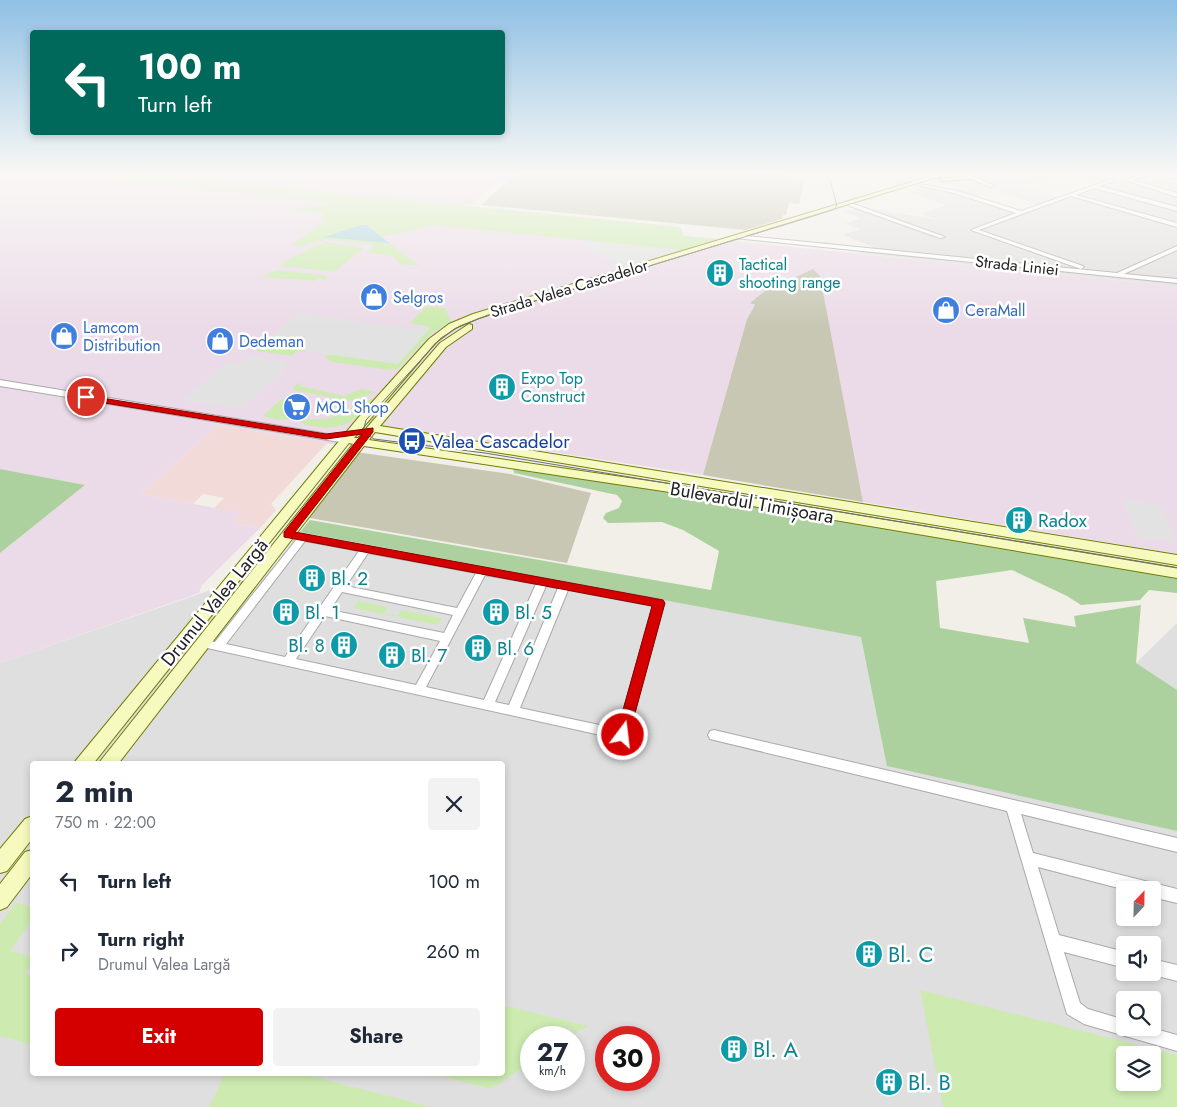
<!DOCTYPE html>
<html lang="en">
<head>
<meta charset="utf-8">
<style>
	body { margin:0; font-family:Jost,sans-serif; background:#f2f2f3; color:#1f2937; height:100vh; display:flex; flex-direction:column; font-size:19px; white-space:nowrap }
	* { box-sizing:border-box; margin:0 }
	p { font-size:16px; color:#747a83 }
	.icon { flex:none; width:28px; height:28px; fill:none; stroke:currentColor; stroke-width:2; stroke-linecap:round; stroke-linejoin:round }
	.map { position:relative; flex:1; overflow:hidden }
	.side { position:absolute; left:30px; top:761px; width:475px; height:315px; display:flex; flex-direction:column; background:#fff; border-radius:5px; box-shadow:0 2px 8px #0003 }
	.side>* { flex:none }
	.guide { position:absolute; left:30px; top:30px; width:475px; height:105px; border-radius:5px; box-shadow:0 2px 8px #0003; background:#00695c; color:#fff; overflow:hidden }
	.needle { width:32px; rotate:22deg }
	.buttons { position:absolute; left:1116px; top:881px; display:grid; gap:10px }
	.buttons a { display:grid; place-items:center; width:45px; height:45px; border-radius:5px; background:#fff; box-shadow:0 2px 8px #0003; font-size:25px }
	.speed { position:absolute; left:520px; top:1026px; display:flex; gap:10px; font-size:25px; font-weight:700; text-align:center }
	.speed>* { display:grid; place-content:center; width:65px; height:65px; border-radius:50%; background:#fff; box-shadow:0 2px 8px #0003; line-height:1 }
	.speed small { font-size:12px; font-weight:400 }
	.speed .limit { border:8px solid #d22; background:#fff; color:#111 }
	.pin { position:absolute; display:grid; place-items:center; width:42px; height:42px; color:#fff; margin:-21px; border:2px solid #fff; border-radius:50%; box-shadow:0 1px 5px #0007 }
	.me { position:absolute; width:55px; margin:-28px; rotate:15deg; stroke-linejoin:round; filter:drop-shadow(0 0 4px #0008) }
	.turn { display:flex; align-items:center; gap:18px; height:105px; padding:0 25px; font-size:22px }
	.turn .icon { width:65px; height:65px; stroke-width:2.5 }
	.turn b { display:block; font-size:35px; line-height:42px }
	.round { display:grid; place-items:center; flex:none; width:52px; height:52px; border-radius:5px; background:#f2f2f3 }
	.overview { display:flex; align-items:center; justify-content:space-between; height:85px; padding:0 25px }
	h1 { font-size:30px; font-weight:700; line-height:38px }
	.primary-button { display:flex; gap:10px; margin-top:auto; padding:10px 25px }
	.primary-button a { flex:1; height:58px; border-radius:5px; background:#d40000; color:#fff; font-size:20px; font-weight:700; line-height:58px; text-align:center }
	.primary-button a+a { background:#f2f2f3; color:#1f2937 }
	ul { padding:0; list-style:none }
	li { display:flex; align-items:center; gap:15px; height:70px; padding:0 25px }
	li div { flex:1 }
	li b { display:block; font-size:19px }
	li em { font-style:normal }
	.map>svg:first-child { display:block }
	.residential { fill:#e0dfdf; fill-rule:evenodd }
	.commercial { fill:#f2dad9 }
	.industrial { fill:#ebdbe8 }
	.construction { fill:#c7c7b4 }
	.grass { fill:#cdebb0; fill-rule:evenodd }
	.forest { fill:#add19e }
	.parking { fill:#e2e2e2 }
	.water { fill:#aad3df }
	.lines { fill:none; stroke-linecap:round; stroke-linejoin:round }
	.minor-casing { stroke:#a9a9a9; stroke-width:2 }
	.tertiary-casing { stroke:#a9a9a9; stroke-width:2 }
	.secondary-casing { stroke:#707d05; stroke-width:2 }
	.minor { fill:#fff; fill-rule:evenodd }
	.tertiary { fill:#fff; fill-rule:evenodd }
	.secondary { fill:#f7fabf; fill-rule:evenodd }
	.tram { stroke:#707070; stroke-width:1 }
	.route { fill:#d40000; stroke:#8a0000 }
	.labels { text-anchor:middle; stroke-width:5; stroke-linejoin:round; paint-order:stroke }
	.far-culture-label { font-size:16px; fill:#0d838f; stroke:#fff; text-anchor:start }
	.far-street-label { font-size:16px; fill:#222; stroke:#fff }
	.far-shop-label { font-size:16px; fill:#366cbe; stroke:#fff; text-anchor:start }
	.transit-label { font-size:19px; fill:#164399; stroke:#fff; text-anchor:start }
	.street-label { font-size:19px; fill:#222; stroke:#fff }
	.culture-label { font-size:19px; fill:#0d838f; stroke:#fff; text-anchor:start }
	.near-culture-label { font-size:22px; fill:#0d838f; stroke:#fff; text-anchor:start }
</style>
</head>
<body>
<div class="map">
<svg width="1177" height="1107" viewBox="0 0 1177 1107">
	<rect width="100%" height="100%" fill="#f2efe9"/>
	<path class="residential" d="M1070,172H1177V286L858,253L874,247L843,235L860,229L845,224L860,218L844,212L860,207L939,220L921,214L946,205L908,192L931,184L1019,211L1103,181Z
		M300,532L557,579L1136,663L1177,623V1107H0V663L271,569ZM32,764H502V1074H32ZM1125,890H1152V918H1125ZM1125,945H1152V972H1125ZM1125,1000H1152V1028H1125ZM531,1038H574V1080H531ZM606,1038H649V1080H606ZM1125,1055H1152V1082H1125Z"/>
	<path class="commercial" d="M218,425L327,443L271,504L276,510L260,528L232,523L241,513L214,508L224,498L203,494L193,504L141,494Z"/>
	<path class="industrial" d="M0,172H510L470,206L680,227L684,236L1177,286V554L863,502L820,277L751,304L755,305L747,319L703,475L356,422L336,445L218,425L141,494L242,513L233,523L260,528L202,585L199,593L0,663V553L85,485L0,469Z"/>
	<path class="construction" d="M518,172H782L804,181L799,204L789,203L786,215H783L782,219L746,230L481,205Z
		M813,269L820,276L863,502L703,475L747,319L755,305L750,303L765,291Z
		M356,452L510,474L591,493L567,563L304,517Z"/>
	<path class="grass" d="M126,173L680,227L684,236L719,239L682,250L433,225L380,237L366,225L325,236L389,243L419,266L400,264L392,256L366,253L373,247L371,244C347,242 323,235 303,247L292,245L326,220L318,219L325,213L295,210C305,204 324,207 330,202L112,180Z
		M325,242L364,248L334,272L281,266L283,262Z
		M277,270L323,275L329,278L325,280L318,278L314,281L262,277Z
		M426,306L445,308L451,322L432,333L398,369L390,370L332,362L324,356L431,327L410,323Z
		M261,345L309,352L297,351L292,356L257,351Z
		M308,374L299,383L300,386L344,396L361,389L376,392L350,401L293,390L294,387Z
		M289,397H295L283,403L288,404L281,412L297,415C288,423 274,419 263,416L280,400Z
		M375,397C361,417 345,431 319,427C313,426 305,426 300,422L303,420L330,418Z
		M358,601L388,607L384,613L398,616L402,610L442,618L438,625L353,608Z
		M16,903L32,907V920L10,951L32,957V963L25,974L32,976V1045L0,1036V924Z
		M920,990L1177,1055V1107H943ZM1125,1055H1152V1082H1125Z
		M503,1005L588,1026L574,1034L570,1027L554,1037L531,1038V1062L491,1089L433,1074H502Z
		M225,1074H303L431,1107H209Z"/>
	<path class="forest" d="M513,467L1177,577V593L1149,590L1140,600L1081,605L1067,596L1012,570L936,581L940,628L1029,643L1023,618L1076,627L1074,616L1141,605L1136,663L1177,690V831L887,766L861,637L300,532L310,520L711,590L719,551L683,530L662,522L608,523L603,518L606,513L619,508L622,501L617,495L514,473Z
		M0,469L85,485L0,553Z"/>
	<path class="parking" d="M985,172L1004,176L1029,172L1050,177L1020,186L1057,197L1037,204L989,189L983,191L986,192L974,196L952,190L958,188L939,182Z
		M592,242L683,251L625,268L580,245Z
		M299,313L420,329L423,326L431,327L398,364L261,345Z
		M249,356L282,361L287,367L241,409L183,400L229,362L240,364Z
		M1123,499L1160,505L1176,542L1137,537Z"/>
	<path class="water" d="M361,225H366L389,243L324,237Z"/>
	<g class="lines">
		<g class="minor-casing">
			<path id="minor" d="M959,172H963L995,186L991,187L959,174Z
				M1150,172H1158L1177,177V179L1154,173L1132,180L1177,193V197L1125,180Z
				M1112,179L1114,181L1099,186L1177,207V211L1094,188L1076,195L1177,223V227L1071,196L979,230L1083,266L1084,267L1081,269L971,230L1016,213L954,193L917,185L919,184L957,191L1021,211Z
				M850,204H854L945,237L940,238L850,206Z
				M737,235L1117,273L1177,246V250L1124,274L1177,279V283L735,238V236Z
				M288,532L663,600L664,603L627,739L623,740L198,646L196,643L198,640L202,639L215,642L296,540L285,537L283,535ZM305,541L359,551L285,657L226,644ZM368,553L476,573L457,608L346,586ZM485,575L536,584L484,700L426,687ZM546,586L558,588L509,705L495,702ZM568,590L653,606L618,729L520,708ZM342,592L453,615L444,633L330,610ZM325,616L440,641L416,685L296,659Z
				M714,730L1177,838V852L1021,814L1033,853L1177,889V903L1152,897V890H1126L1038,867L1059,935L1125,952V968L1064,952L1080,1003L1088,1009L1125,1020V1028H1152L1177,1035V1051L1084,1024L1067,1014L1007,811L714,740L710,739L708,735L710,731Z
				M1152,959L1177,965V981L1146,973L1152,972Z"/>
		</g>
		<g class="tertiary-casing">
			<path id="tertiary" d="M0,380L346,437L351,440L346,443L0,386Z"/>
		</g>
		<g class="secondary-casing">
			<path id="secondary" d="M945,172H953L479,318L455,328L435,343L354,438H358L440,343L469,324L472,325V329L446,347L380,426L1177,555V565L375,432L369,440L663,483L1177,568V578L663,491L364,446L118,764H98L353,444L349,443L93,764H73L358,418L429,339L449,324L473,314Z
				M978,172H984L977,178H973Z
				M968,176L970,179L942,181L939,179Z
				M32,816V839L7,871L0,873V849L25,819Z
				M32,850V874L7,907L0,910V884L25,852Z"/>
		</g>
		<use href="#minor" class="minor"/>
		<use href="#tertiary" class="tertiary"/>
		<use href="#secondary" class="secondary"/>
		<path class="tram" d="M828,172L837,206L833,210L488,315L460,326L441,338L366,420L363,432L374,439L485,453L1177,568"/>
	</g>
	<linearGradient id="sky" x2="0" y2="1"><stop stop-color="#8fc0e4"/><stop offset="0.53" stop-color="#f9f8f5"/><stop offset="1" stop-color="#f9f8f5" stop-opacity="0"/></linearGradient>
	<rect width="1177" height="327" fill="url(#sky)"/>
	<path class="route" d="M83,395L326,434L373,428V432L295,532L663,600L665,603L628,739H618L616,735L652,606L284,537V532L362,434L326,439L86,400L83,399Z"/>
	<defs>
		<g id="building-disc" transform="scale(1.4375)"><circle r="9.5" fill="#0f9aa8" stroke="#fff"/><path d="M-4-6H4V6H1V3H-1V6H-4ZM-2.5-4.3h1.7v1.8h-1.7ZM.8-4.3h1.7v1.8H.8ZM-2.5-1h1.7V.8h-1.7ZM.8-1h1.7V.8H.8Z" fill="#fff"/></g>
		<g id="shop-disc" transform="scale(1.4375)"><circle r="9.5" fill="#3f7fe0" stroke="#fff"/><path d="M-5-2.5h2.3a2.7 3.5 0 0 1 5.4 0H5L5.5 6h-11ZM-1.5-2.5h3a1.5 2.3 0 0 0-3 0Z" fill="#fff"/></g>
		<g id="supermarket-disc" transform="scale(1.4375)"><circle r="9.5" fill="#3f7fe0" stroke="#fff"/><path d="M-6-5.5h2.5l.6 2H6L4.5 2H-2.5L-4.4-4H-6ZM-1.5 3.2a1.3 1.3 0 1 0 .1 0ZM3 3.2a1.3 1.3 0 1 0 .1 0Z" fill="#fff"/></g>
		<g id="bus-disc" transform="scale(1.4375)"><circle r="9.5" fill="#1a4fb4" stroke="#fff"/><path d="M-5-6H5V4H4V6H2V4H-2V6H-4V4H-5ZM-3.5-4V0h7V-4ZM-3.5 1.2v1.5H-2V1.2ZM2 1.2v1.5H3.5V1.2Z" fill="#fff"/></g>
	</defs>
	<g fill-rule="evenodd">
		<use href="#building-disc" x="720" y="273"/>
		<use href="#shop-disc" x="374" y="297"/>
		<use href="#shop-disc" x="946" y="310"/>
		<use href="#shop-disc" x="64" y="336"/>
		<use href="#shop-disc" x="220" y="341"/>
		<use href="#building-disc" x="502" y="387"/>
		<use href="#supermarket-disc" x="297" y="407"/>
		<use href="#bus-disc" x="412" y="441"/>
		<use href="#building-disc" x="1019" y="520"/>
		<use href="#building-disc" x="312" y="578"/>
		<use href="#building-disc" x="286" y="612"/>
		<use href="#building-disc" x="496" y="612"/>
		<use href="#building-disc" x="344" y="645"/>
		<use href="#building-disc" x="478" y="648"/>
		<use href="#building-disc" x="392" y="655"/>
		<use href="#building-disc" x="869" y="954"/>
		<use href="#building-disc" x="734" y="1049"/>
		<use href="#building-disc" x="889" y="1082"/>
	</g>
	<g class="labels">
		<g class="far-culture-label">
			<text x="739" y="270">Tactical<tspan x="739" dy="18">shooting range</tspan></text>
			<text x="521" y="384">Expo Top<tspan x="521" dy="18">Construct</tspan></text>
		</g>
		<g class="far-street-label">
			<text transform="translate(1017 265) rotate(6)" y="6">Strada Liniei</text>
			<text transform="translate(569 288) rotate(-17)" y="6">Strada Valea Cascadelor</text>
		</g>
		<g class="far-shop-label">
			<text x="393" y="303">Selgros</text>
			<text x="965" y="316">CeraMall</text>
			<text x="83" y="333">Lamcom<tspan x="83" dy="18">Distribution</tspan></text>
			<text x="239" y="347">Dedeman</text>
			<text x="316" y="413">MOL Shop</text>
		</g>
		<g class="transit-label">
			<text x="431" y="448">Valea Cascadelor</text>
		</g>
		<g class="street-label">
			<text transform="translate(752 502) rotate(10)" y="7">Bulevardul Timișoara</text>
			<text transform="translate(214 602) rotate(-51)" y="7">Drumul Valea Largă</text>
		</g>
		<g class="culture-label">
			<text x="1038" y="527">Radox</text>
			<text x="331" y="585">Bl. 2</text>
			<text x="305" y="619">Bl. 1</text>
			<text x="515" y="619">Bl. 5</text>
			<text x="325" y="652" text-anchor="end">Bl. 8</text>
			<text x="497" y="655">Bl. 6</text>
			<text x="411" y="662">Bl. 7</text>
		</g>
		<g class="near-culture-label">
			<text x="888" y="962">Bl. C</text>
			<text x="753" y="1057">Bl. A</text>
			<text x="908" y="1090">Bl. B</text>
		</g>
	</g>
</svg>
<div class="buttons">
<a><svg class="needle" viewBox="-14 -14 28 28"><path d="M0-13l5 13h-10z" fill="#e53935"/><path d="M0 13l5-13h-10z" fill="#747a83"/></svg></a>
<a><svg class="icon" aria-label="sound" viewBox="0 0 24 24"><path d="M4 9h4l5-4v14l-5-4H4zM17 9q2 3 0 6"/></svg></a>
<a><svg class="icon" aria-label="search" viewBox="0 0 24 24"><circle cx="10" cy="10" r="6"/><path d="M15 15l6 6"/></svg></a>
<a><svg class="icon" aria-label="layers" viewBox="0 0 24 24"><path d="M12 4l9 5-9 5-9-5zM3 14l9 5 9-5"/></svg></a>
</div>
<div class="speed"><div>27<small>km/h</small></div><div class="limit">30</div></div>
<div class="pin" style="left:86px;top:397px;background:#d93025"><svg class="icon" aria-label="arrive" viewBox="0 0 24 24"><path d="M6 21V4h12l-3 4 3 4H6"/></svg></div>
<svg class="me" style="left:623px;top:735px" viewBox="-20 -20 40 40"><circle r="17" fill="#d40000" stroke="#fff" stroke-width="3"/><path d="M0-11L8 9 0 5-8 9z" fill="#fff"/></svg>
<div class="guide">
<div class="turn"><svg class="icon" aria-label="left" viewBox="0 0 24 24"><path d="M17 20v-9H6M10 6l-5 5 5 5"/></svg><div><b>100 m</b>Turn left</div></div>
</div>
<section class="side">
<div class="overview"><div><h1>2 min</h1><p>750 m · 22:00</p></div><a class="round"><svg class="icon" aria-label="close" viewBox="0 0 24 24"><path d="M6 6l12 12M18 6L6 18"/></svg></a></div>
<ul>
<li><svg class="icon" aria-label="left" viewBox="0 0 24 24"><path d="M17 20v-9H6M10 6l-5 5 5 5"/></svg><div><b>Turn left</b></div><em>100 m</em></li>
<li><svg class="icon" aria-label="right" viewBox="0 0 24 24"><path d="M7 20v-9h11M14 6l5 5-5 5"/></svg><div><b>Turn right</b><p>Drumul Valea Largă</p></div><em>260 m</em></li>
</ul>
<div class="primary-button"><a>Exit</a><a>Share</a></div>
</section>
</div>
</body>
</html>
